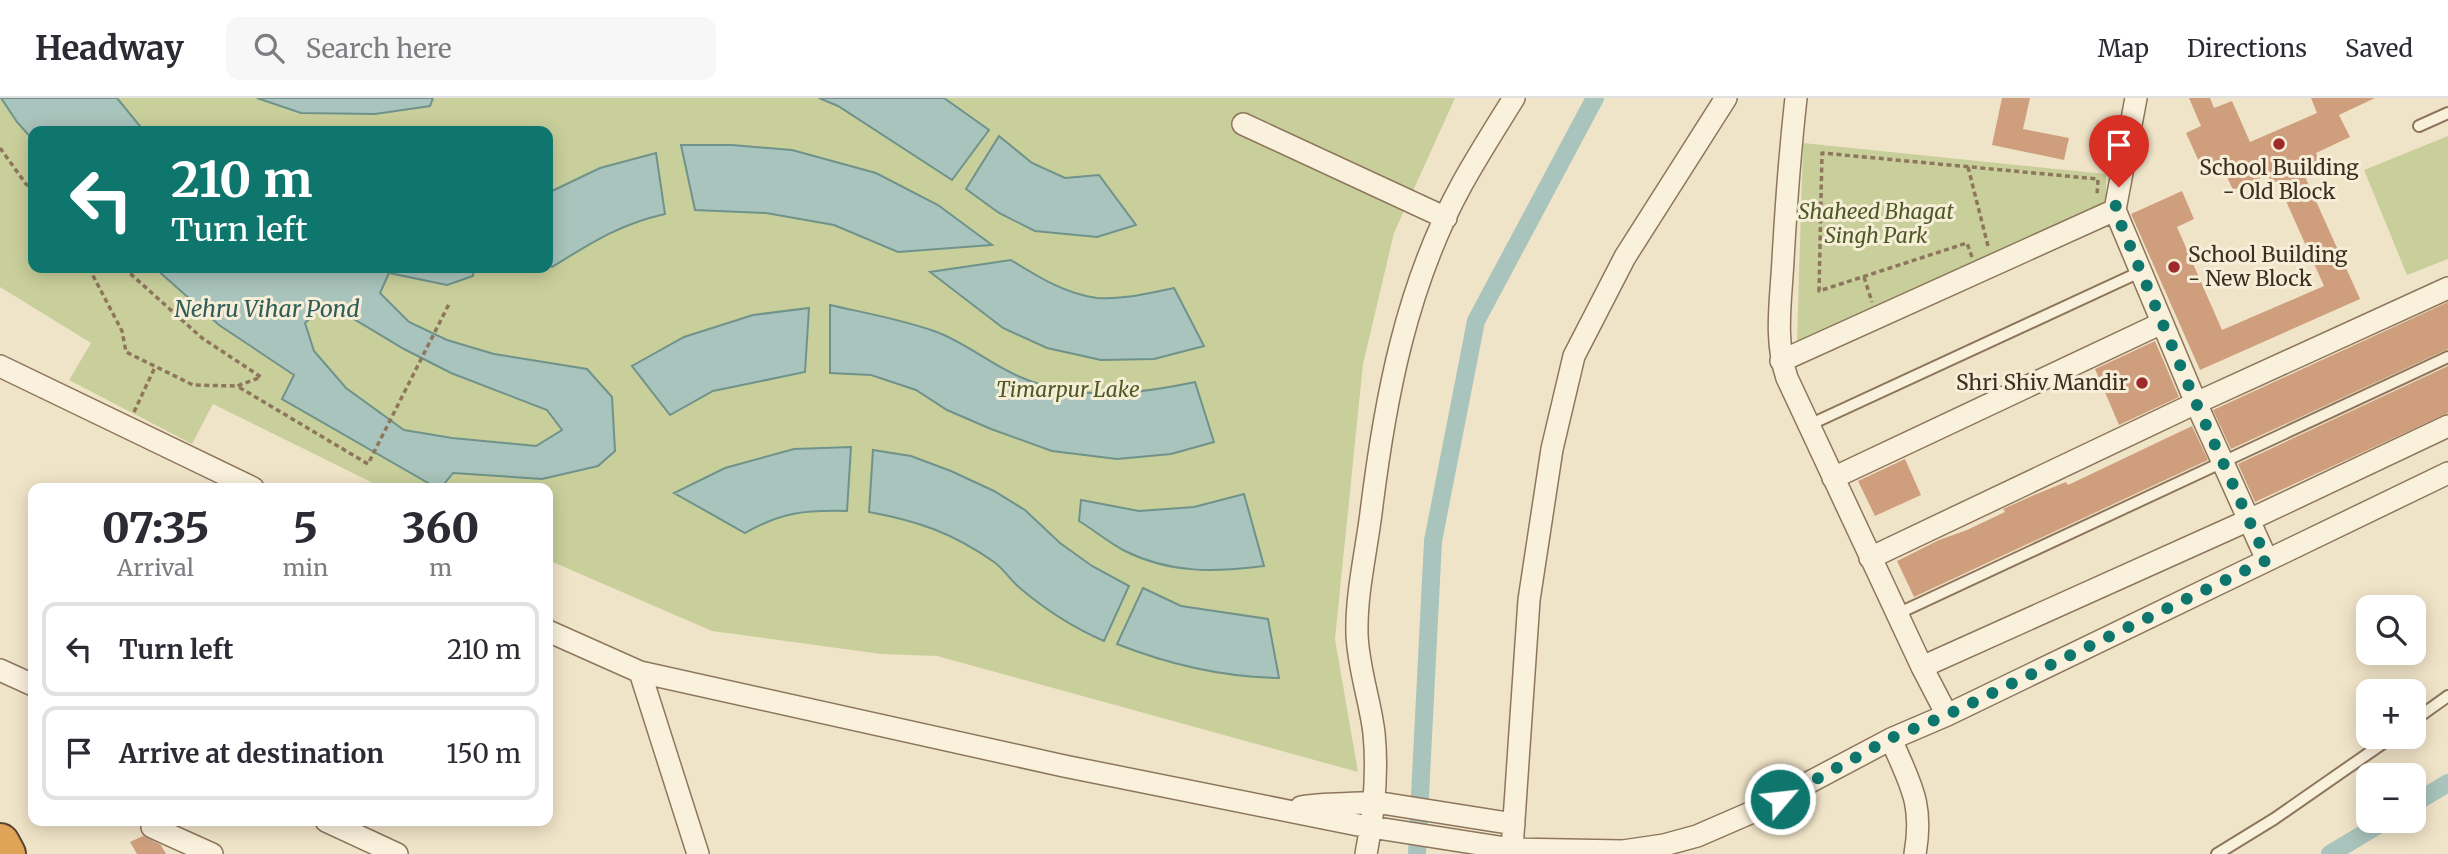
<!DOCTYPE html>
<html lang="en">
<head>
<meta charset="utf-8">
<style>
	body { margin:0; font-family:Merriweather,serif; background:#f7f7f7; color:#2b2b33; height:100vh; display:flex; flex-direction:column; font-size:26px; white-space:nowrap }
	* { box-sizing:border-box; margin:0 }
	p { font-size:23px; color:#7c7c81 }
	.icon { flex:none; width:38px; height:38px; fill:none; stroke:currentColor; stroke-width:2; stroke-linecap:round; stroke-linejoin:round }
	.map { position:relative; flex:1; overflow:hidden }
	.side { position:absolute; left:28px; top:385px; width:525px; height:343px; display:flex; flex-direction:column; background:#fff; border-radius:14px; box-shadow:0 4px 18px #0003 }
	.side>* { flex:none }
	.guide { position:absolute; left:28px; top:28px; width:525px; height:147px; border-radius:14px; box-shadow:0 4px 18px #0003; background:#0f766e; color:#fff; overflow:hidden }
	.tools { position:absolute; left:2356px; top:497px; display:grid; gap:14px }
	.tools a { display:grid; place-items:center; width:70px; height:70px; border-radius:14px; background:#fff; box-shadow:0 4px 18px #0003; font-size:35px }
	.pin { position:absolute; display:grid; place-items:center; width:60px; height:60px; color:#fff; margin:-72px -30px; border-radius:50% 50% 50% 0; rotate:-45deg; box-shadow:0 0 7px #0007 }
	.pin .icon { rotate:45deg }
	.me { position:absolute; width:77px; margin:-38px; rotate:62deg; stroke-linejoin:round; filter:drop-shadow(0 0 5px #0008) }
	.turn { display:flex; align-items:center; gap:24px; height:147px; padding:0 28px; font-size:32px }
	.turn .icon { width:91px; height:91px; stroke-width:2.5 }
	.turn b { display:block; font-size:49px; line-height:60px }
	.eta { display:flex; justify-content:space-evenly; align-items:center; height:119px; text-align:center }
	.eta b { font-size:42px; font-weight:800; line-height:49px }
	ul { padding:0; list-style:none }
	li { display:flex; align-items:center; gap:21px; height:94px; margin:0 14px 10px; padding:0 14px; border:4px solid #e1e1e2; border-radius:14px }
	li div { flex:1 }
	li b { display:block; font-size:26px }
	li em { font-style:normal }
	header { display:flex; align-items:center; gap:42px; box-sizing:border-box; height:98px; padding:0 35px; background:#fff; border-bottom:2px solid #e1e1e2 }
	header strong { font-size:33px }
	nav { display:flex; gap:38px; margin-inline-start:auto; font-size:24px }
	.search { width:490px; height:63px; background:#f7f7f7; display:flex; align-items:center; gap:18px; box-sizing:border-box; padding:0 24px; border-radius:14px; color:#7c7c81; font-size:26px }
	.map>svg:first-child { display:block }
	.green { fill:#c9cf9b; fill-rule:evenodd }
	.water { fill:#a9c4bc; stroke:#6f938a; stroke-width:2; fill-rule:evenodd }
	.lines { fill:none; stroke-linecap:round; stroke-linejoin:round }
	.canal { stroke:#a9c4bc; stroke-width:18 }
	.building { fill:#cf9f7d }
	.lane-casing { stroke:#8d765c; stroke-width:14 }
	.street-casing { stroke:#8d765c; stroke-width:24 }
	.highway-casing { stroke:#5b4430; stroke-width:42 }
	.path { stroke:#8d765c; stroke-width:3.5; stroke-dasharray:5 3.5; stroke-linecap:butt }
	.lane { stroke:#faf1dc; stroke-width:10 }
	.street { stroke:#faf1dc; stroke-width:21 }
	.highway { stroke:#e0a458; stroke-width:38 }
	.route { stroke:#0f766e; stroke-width:12; stroke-dasharray:0 21.6 }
	.poi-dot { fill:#9e2a2b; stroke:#f7eed8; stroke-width:2.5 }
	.labels { text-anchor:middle; stroke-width:6; stroke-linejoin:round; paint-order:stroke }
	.poi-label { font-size:21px; fill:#3d2e20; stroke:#f7eed8 }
	.park-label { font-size:21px; font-style:italic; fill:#4d5a26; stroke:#f7eed8 }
	.water-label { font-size:23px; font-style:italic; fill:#2f5d5a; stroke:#f7eed8 }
</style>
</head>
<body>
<header>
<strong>Headway</strong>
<div class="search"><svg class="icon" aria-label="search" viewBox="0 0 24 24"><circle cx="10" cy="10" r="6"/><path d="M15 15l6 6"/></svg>Search here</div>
<nav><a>Map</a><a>Directions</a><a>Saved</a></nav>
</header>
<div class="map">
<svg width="2448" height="756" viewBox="0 0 2448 756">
	<rect width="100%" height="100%" fill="#f0e4c8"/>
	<path class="green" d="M0,0H1455L1394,135L1363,266L1335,541L1358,674L937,558L881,556L712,533L548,462V390H383L213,306L192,346L69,282L91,245L0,189ZM33,33H548V170H33Z
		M2448,38V161L2407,177L2364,72Z
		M1803,45L2106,76V104L1797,244Z"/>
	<path class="water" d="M1,0H117L144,33H33V42L17,24Z
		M257,0H433L430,8L375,16L301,15Z
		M819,0H944L989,32L952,82L838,8Z
		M999,38L1032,65L1065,80L1099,77L1136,127L1097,139L1035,133L999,115L966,91Z
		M681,47H732L792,52L876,75L938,107L992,147L898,154L834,127L766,115L695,112Z
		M656,55L665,116C620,126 591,145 552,169L548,163V95L600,70Z
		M1011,162C1037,178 1065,196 1097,200C1122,202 1149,195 1174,190L1204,248L1154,261L1101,262L1047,250L1003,230L930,174Z
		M155,170H474L473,178L447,187L389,175L380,195L409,224L447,242L494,256L587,271L612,299L615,353L598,368L542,381L453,375L441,390H437L282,301L294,277L219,227ZM323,208L352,220L404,251L451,275L547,312L562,332L536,348L452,340L404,332L346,290L314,253L305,225Z
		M830,207C865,215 900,221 934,233C966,244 993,269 1025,281C1079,303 1139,296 1195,284L1214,344L1171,356L1117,361L1052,353L991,331L947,312L916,292L871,277L830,275Z
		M809,210L805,274L713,293L670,317L632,268L684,239L753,217Z
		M851,349L847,413C805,412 782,414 745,435L674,395L725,370L794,351Z
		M873,352L911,358L951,373L994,393L1025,412L1060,445L1092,468L1129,488L1104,543C1074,530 1046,512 1021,491C1011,483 1004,471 994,464C953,435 918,423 869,414Z
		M1244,396L1264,468C1215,474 1171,476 1125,453C1109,445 1094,432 1079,423L1081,402L1139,413L1194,409Z
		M1143,490L1181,508L1268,521L1279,580C1221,579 1170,567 1117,546Z"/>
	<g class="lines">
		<path class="canal" d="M2413,706L2448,685
			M1417,756L1433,443L1476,223L1595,0
			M2330,756L2385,723"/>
	</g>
	<path class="building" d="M2002,0H2030L2023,31L2069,40L2064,62L1992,47Z
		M2189,0H2210L2214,10L2232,3L2250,44L2317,15L2311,0H2375L2339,17L2350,39L2316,55L2320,65L2302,72L2360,201L2200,272L2131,116L2182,93L2194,121L2177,129L2222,232L2324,188L2277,83L2272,86L2268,77L2233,92L2223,70L2205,77L2186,35L2201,28Z
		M2448,204V251L2231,351L2213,312Z
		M2155,243L2179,299L2119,327L2095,271Z
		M2448,268V315L2255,404L2238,366Z
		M2192,328L2208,362L1914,499L1897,463L1939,442L1967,432L2005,414L2003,411L2034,397L2066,384L2068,387Z
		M1905,361L1921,397L1875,418L1858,383Z
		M143,738L161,747L166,756H137L130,744Z"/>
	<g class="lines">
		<g class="lane-casing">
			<path id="lane" d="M2419,28L2448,15
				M1809,327L2140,174
				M1897,516L2448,259
				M2413,623L2448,598
				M2217,756L2274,721L2392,639"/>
		</g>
		<g class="street-casing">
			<path id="street" d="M1796,0C1790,54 1786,108 1783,162C1781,202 1774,242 1787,280L1922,569L1947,617
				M2136,0L2115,112L2196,305L2267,462
				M1243,26L1446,120
				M1781,263L2115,112
				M0,268L253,390
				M1833,380L2162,225
				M1870,460L2196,305L2448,190
				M548,533L640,574L1064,668L1358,727L1512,751L1623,753L1664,747L1697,738L1757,712L1891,641L1947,617L2448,375
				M1922,569L2249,422L2448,328
				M0,572L33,587
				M640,574L698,756
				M1891,641C1910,686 1924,705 1915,756
				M1301,709C1325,704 1350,707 1375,704L1514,726
				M326,723L397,756
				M152,729L212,756
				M1512,751L1529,502L1552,351L1574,258L1625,159L1726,0
				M1366,756C1374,716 1378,676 1374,635C1370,602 1358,569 1357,536C1356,496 1366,455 1371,415C1385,301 1406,188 1462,86C1478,57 1496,29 1514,0"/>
		</g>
		<g class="highway-casing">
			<path id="highway" d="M0,745L6,756"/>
		</g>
		<path class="path" d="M0,50L26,86L33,92
			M1968,69L1988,148
			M1972,159L1967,145L1819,193L1822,55L2098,81L2097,98
			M89,170L122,233L126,254L193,287L236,288
			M124,170L202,240L261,279L237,288L368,366L449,206
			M1864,179L1872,204
			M134,314L155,269"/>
		<use href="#lane" class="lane"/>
		<use href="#street" class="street"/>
		<use href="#highway" class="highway"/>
	</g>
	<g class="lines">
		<path class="route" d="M1780,701L1891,640L1947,617L2267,462L2196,305L2115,112L2119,89"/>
	</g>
	<g class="poi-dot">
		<circle cx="2279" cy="46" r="7"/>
		<circle cx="2174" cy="169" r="7"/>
		<circle cx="2142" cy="285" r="7"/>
	</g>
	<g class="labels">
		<g class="poi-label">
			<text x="2279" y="77">School Building<tspan x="2279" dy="24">- Old Block</tspan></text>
			<text x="2188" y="164" text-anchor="start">School Building<tspan x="2188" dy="24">- New Block</tspan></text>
			<text x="2128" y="292" text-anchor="end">Shri Shiv Mandir</text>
		</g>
		<g class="park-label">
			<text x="1876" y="121">Shaheed Bhagat<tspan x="1876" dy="24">Singh Park</tspan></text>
			<text x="1068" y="299">Timarpur Lake</text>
		</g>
		<g class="water-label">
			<text x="267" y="219">Nehru Vihar Pond</text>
		</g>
	</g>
</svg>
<div class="tools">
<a><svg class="icon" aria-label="search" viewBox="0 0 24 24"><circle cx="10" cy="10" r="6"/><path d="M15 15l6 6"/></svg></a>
<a>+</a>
<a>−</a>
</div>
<div class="pin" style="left:2119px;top:89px;background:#d93025"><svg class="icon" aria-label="arrive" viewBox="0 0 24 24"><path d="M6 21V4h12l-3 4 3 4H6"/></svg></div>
<svg class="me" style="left:1780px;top:701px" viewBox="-20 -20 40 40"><circle r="17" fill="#0f766e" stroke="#fff" stroke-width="3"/><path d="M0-11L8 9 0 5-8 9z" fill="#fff"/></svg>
<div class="guide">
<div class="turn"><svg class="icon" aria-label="left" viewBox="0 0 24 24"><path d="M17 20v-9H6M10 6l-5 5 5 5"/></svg><div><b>210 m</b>Turn left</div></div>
</div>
<section class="side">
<div class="eta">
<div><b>07:35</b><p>Arrival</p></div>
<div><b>5</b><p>min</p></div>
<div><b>360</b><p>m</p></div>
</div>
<ul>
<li><svg class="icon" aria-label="left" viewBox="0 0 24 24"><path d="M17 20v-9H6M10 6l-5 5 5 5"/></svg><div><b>Turn left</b></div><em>210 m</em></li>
<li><svg class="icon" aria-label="arrive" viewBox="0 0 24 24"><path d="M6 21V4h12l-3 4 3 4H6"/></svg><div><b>Arrive at destination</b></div><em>150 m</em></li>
</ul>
</section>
</div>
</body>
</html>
